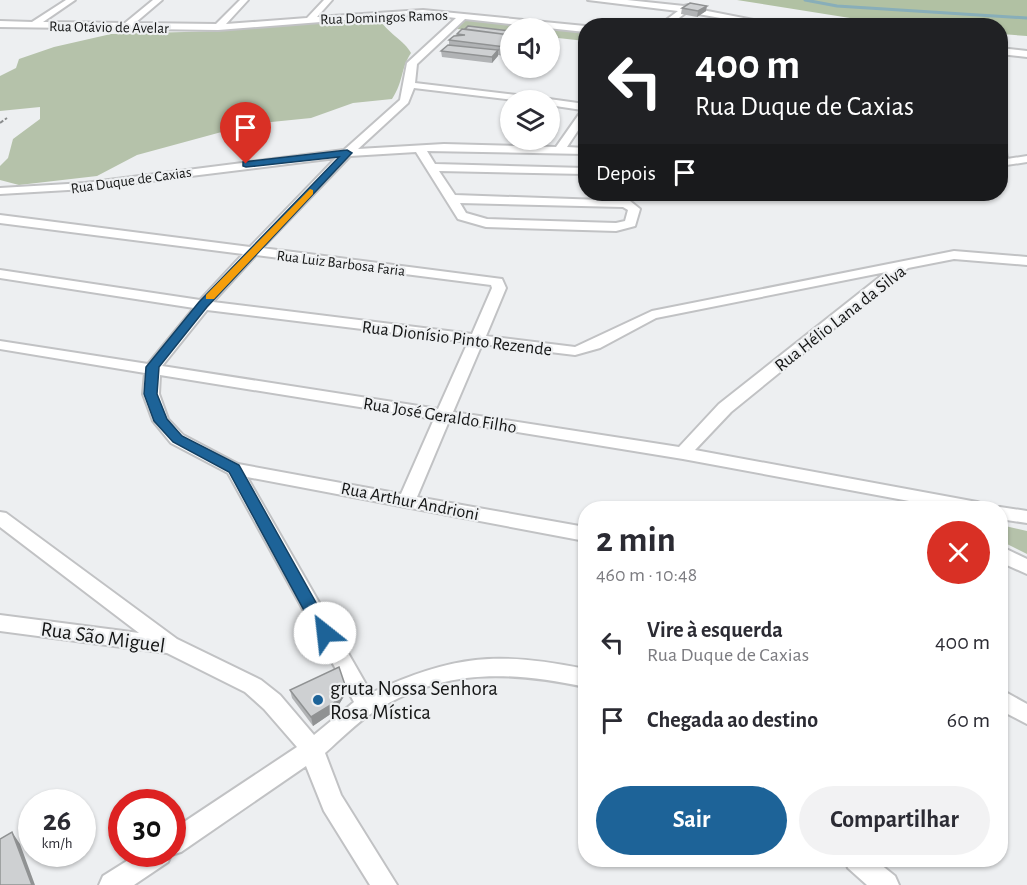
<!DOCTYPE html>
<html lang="pt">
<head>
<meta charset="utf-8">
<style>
	body { margin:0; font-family:"Alegreya Sans",sans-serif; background:#f2f2f3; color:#2b2b33; height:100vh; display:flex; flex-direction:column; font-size:22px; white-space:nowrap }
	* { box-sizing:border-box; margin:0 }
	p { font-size:20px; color:#7c7c81 }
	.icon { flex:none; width:33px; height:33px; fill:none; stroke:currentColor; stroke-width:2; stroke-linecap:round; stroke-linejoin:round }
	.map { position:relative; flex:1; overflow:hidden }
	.side { position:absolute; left:578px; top:501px; width:430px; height:366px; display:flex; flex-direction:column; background:#fff; border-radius:24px; box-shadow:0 2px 4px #0004 }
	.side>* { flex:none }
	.guide { position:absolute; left:578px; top:18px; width:430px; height:183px; border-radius:24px; box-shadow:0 2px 4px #0004; background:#202124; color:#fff; overflow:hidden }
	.controls { position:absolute; left:500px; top:18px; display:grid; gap:12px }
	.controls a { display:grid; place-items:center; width:60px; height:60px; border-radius:50%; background:#fff; box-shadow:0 2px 4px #0004; font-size:30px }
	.speed { position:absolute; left:18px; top:789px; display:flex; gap:12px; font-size:30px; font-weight:700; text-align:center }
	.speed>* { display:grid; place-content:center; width:78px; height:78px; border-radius:50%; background:#fff; box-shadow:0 2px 4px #0004; line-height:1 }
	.speed small { font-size:15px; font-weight:400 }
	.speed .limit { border:9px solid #d22; background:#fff; color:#111 }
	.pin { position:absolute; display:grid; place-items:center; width:51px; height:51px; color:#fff; margin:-62px -26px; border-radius:50% 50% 50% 0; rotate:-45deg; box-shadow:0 0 6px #0007 }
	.pin .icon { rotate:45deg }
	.me { position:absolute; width:66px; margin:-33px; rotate:331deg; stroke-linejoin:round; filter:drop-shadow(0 0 4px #0008) }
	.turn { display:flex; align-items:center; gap:21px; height:126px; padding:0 18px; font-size:27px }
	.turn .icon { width:78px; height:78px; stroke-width:2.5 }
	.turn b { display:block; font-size:42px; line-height:51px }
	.then { display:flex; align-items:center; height:57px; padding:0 18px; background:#0003; gap:12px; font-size:22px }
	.round { display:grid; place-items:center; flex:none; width:63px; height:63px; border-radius:32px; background:#f2f2f3 }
	.head { display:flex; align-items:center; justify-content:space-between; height:102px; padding:0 18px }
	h1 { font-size:36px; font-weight:700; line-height:45px }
	.cta { display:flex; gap:12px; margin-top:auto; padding:12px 18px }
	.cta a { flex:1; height:69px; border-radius:36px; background:#1d6398; color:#fff; font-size:24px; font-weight:700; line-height:69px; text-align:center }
	.cta a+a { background:#f2f2f3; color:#2b2b33 }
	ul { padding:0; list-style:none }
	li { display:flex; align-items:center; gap:18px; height:78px; padding:0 18px }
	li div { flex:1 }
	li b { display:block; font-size:22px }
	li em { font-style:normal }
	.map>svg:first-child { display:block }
	.green { fill:#b5c2aa }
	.forest { fill:#b1c1a3 }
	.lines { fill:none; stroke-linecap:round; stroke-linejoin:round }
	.stream { stroke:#88aeb9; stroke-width:3 }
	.minor-casing { stroke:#c1c2c4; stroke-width:4 }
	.path { stroke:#8b8d8e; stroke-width:2; stroke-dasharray:4 2; stroke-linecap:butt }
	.minor { fill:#fff; fill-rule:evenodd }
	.wall { fill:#b1b3b5 }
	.shaded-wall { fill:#909293 }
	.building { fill:#ced0d2; stroke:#909293; stroke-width:1.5 }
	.route { fill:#1d6398; stroke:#134063; stroke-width:1.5 }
	.slow { fill:#f59e0b }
	.poi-dot { fill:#1d6398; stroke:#edeff1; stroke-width:2 }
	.labels { text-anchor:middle; stroke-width:4.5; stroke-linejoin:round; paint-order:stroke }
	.far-street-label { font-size:15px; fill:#141515; stroke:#edeff1 }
	.street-label { font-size:18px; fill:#141515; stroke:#edeff1 }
	.near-street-label { font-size:21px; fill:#141515; stroke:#edeff1 }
	.near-poi-label { font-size:21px; fill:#141515; stroke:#edeff1; text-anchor:start }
</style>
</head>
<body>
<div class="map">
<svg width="1027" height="885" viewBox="0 0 1027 885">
	<rect width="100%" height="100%" fill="#edeff1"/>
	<path class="green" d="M378,17C387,33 405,41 411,53C400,70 404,81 392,99L353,103L311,118L251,124L137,155L97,176L19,185L0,180V166L8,158L13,139L40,119V107L0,111V76L16,68L19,59L54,47L111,34L221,31Z
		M468,17L585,31V41L549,37V28H510V33L457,29Z
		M1001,525L1027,531V554L1001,541Z"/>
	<path class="forest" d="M737,0H1027V36L1001,34L1000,26L894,25Z"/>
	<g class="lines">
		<path class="stream" d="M805,0L837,6L1027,18"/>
		<g class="minor-casing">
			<path id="minor" d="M66,0H75L43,22L125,23L153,0H162L135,23L216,24L240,0H248L226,24L307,18L324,0H332L317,17L423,10L585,26V32L465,19L417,64L415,83L534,97L539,100H514L414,88L408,103L358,149L444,144L556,147L582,110L549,105V100H545L549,99L585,104V120L567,147L585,148V154L427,151L435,164L585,168V174L439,171L455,195L630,201L640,209L635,226L616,231L486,227L458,219L416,152L350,156L262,248L502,279L506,288L486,336L575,347L652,311L954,251L1027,257V265L954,259L908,268L731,412L695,450L977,502L983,504L986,508H947L683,459L449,421L417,497L585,527V541L247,477L371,693C452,655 498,651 585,669V687C509,671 444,668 375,711C357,722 341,739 325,753L341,795L397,885H370L324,811L306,766L181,852L171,855L168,862L134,885H99L103,876L138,854H172V830L297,747L264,709L245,692L167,653L0,631V615L139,633L0,527V512L6,513L177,639L261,680L280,695L314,735L354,702L228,473L171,443L153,421L143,394L145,373L0,349V341L148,364L194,308L0,278V270L200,300L243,254L0,223V215L250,247L336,158L85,189L0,194V188L85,183L344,150L400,100L407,63L456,18L423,14L218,30L0,27V21L32,22ZM460,203L623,207L628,210L625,221L616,223L487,219L466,213ZM256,255L491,285L492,288L472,334L213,302ZM886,272L719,404L679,447L453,412L482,344L575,355L600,348L656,318ZM207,310L468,342L438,409L162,366ZM160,375L434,419L401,494L238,464L183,435L168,419L159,394Z
				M588,0H627L684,6L688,5L692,8L784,26H765L687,12L668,26H658L678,11Z
				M1000,48L1027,51V57L1000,54Z
				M1000,142L1005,145L1007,159L1027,156V162L1000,166Z
				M1000,507L1027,511V523L1000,519V508H994Z
				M1000,546L1027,559V574L1000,562Z
				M1000,689L1027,704V724L1000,710Z
				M845,860H875L895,876L899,885H867L848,868Z"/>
		</g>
		<path class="path" d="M0,123L7,118"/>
		<use href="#minor" class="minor"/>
	</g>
	<path class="wall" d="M682,8L706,11L697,17L681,14Z
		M462,29L509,49V52L505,56L498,55L492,63L442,57L441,51L449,45V40L457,36V34Z
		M345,685L346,693L335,711L313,726L292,698L290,690Z"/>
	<path class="shaded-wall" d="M707,6L706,11L697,17L698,11Z
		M510,40V49H509V52L505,56V47L502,42Z
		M498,50V56L492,63V57Z
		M345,685L346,693L335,711L313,726L311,717Z
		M12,832L20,844L35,885H32Z"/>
	<path class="building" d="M690,3L707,6L698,11L682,8Z
		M468,26L510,31V35L465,29Z
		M462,29L510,35V40L502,42L509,43L505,47L449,40L454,36L465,35L457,34Z
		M448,45L498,50L492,57L441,51Z
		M339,667L345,685L334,703L311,717L290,690Z
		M12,832L32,885H0V839Z"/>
	<path class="route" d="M347,150L352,153L350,155L207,307L159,367L157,394L167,419L182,436L239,465L333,633L331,638H319L229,472L173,442L154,421L144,394L146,367L199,302L339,157L246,167L243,166V162Z"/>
	<path class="slow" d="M310,189L313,190V194L214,299H206V295Z"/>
	<circle class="poi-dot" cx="318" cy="700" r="6"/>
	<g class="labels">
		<g class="far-street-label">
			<text transform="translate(384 17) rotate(-2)" y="5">Rua Domingos Ramos</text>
			<text transform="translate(109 27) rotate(1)" y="5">Rua Otávio de Avelar</text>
			<text transform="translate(131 180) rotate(-8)" y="5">Rua Duque de Caxias</text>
			<text transform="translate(341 263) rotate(7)" y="5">Rua Luiz Barbosa Faria</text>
		</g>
		<g class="street-label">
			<text transform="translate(840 318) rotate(-38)" y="6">Rua Hélio Lana da Silva</text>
			<text transform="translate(457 338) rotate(7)" y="6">Rua Dionísio Pinto Rezende</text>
			<text transform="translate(440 415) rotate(9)" y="6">Rua José Geraldo Filho</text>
			<text transform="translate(410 501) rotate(11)" y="6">Rua Arthur Andrioni</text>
		</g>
		<g class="near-street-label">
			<text transform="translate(103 637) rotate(8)" y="7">Rua São Miguel</text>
		</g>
		<g class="near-poi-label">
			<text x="330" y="695">gruta Nossa Senhora<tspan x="330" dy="24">Rosa Mística</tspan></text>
		</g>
	</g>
</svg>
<div class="controls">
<a><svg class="icon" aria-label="sound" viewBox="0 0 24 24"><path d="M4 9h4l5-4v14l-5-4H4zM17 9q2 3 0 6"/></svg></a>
<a><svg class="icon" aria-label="layers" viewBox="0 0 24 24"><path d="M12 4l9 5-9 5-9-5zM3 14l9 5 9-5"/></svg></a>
</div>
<div class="speed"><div>26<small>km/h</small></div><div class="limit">30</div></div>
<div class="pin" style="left:246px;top:164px;background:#d93025"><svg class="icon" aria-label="arrive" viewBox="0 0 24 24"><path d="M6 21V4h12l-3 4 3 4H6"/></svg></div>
<svg class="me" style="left:325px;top:633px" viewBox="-20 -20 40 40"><circle r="19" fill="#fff"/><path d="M0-13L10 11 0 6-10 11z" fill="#1d6398"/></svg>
<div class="guide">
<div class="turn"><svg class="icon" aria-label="left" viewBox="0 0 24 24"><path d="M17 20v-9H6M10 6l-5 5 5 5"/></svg><div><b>400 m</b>Rua Duque de Caxias</div></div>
<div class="then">Depois<svg class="icon" aria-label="arrive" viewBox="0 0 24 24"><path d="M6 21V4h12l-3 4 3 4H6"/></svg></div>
</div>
<section class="side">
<div class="head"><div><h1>2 min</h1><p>460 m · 10:48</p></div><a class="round" style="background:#d93025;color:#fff"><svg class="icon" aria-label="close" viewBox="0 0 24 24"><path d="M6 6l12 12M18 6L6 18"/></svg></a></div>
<ul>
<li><svg class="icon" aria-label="left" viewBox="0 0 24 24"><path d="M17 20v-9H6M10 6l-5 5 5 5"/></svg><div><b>Vire à esquerda</b><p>Rua Duque de Caxias</p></div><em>400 m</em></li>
<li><svg class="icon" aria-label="arrive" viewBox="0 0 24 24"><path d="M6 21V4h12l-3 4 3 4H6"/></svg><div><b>Chegada ao destino</b></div><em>60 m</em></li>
</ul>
<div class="cta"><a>Sair</a><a>Compartilhar</a></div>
</section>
</div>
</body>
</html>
